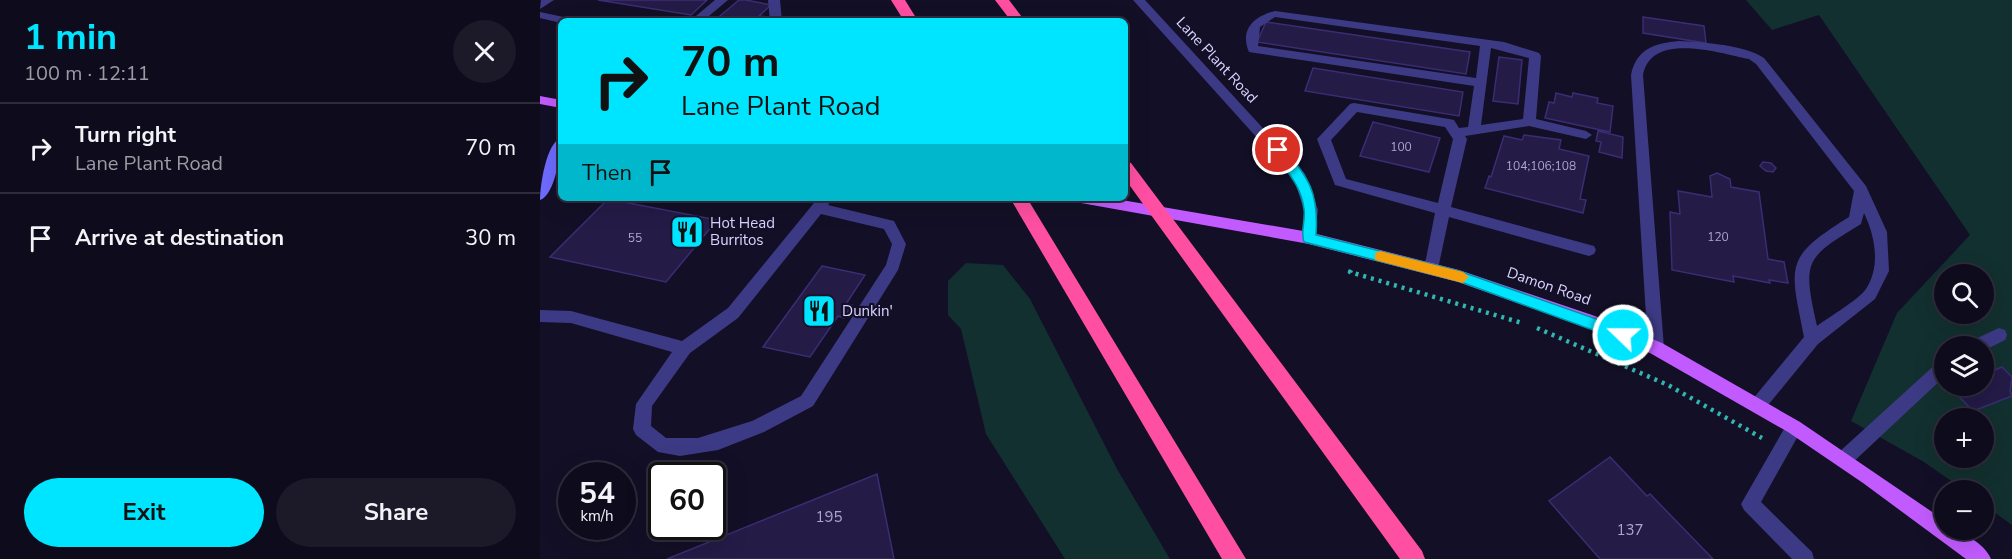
<!DOCTYPE html>
<html lang="en">
<head>
<meta charset="utf-8">
<style>
	body { margin:0; font-family:"Nunito Sans",sans-serif; background:#1c1929; color:#f1f3f6; height:100vh; display:flex; flex-direction:column; font-size:22px; white-space:nowrap }
	* { box-sizing:border-box; margin:0 }
	p { font-size:20px; color:#9b9ba3 }
	.icon { flex:none; width:33px; height:33px; fill:none; stroke:currentColor; stroke-width:2; stroke-linecap:round; stroke-linejoin:round }
	.map { position:relative; flex:1; overflow:hidden }
	.drawer { display:flex; flex-direction:column; background:#0e0b1c; width:540px }
	.drawer>* { flex:none }
	.hud { position:absolute; left:18px; top:18px; width:570px; height:183px; border-radius:9px; box-shadow:0 6px 24px #0002,0 0 0 2px #2e2b3b; background:#00e5ff; color:#111; overflow:hidden }
	.controls { position:absolute; left:1394px; top:264px; display:grid; gap:12px }
	.controls a { display:grid; place-items:center; width:60px; height:60px; border-radius:50%; background:#0e0b1c; box-shadow:0 6px 24px #0002,0 0 0 2px #2e2b3b; font-size:30px }
	.speed { position:absolute; left:18px; top:462px; display:flex; gap:12px; font-size:30px; font-weight:700; text-align:center }
	.speed>* { display:grid; place-content:center; width:78px; height:78px; border-radius:50%; background:#0e0b1c; box-shadow:0 6px 24px #0002,0 0 0 2px #2e2b3b; line-height:1 }
	.speed small { font-size:15px; font-weight:400 }
	.speed .limit { border:3px solid #111; border-radius:9px; background:#fff; color:#111 }
	.pin { position:absolute; display:grid; place-items:center; width:51px; height:51px; color:#fff; margin:-26px; border:3px solid #fff; border-radius:50%; box-shadow:0 2px 6px #0007 }
	.me { position:absolute; width:66px; margin:-33px; rotate:292deg; stroke-linejoin:round; filter:drop-shadow(0 0 4px #0008) }
	.turn { display:flex; align-items:center; gap:21px; height:126px; padding:0 24px; font-size:27px }
	.turn .icon { width:78px; height:78px; stroke-width:2.5 }
	.turn b { display:block; font-size:42px; line-height:51px }
	.then { display:flex; align-items:center; height:57px; padding:0 24px; background:#0003; gap:12px; font-size:22px }
	.round { display:grid; place-items:center; flex:none; width:63px; height:63px; border-radius:32px; background:#1c1929 }
	.overview { display:flex; align-items:center; justify-content:space-between; height:102px; padding:0 24px }
	h1 { font-size:36px; font-weight:700; line-height:45px; color:#00e5ff }
	.cta { display:flex; gap:12px; margin-top:auto; padding:12px 24px }
	.cta a { flex:1; height:69px; border-radius:36px; background:#00e5ff; color:#111; font-size:24px; font-weight:700; line-height:69px; text-align:center }
	.cta a+a { background:#1c1929; color:#f1f3f6 }
	ul { padding:0; list-style:none }
	li { display:flex; align-items:center; gap:18px; height:90px; padding:0 24px; border-top:2px solid #2e2b3b }
	li div { flex:1 }
	li b { display:block; font-size:22px }
	li em { font-style:normal }
	main { display:flex; flex:1; min-height:0 }
	.map>svg:first-child { display:block }
	.green { fill:#12302f; fill-rule:evenodd }
	.building { fill:#241b47; stroke:#3b2d73; stroke-width:1.5 }
	.lines { fill:none; stroke-linecap:round; stroke-linejoin:round }
	.path { stroke:#2fb8b0; stroke-width:4.5; stroke-dasharray:3 5; stroke-linecap:butt }
	.lane { fill:#3d3a85; fill-rule:evenodd }
	.street { fill:#3d3a85; fill-rule:evenodd }
	.secondary { fill:#6f6bff; fill-rule:evenodd }
	.primary { fill:#c25bff; fill-rule:evenodd }
	.highway { fill:#ff4fa3; fill-rule:evenodd }
	.route { fill:#00e5ff; stroke:#0095a6; stroke-width:1.5 }
	.slow { fill:#f59e0b }
	.labels { text-anchor:middle; stroke-width:4.5; stroke-linejoin:round; paint-order:stroke }
	.number-label { font-size:12px; fill:#aca6d1 }
	.street-label { font-size:15px; fill:#d9d4ff; stroke:#130f26 }
	.poi-label { font-size:15px; fill:#d9d4ff; stroke:#130f26; text-anchor:start }
	.near-number-label { font-size:15px; fill:#aca6d1 }
</style>
</head>
<body>
<main>
<section class="drawer">
<div class="overview"><div><h1>1 min</h1><p>100 m · 12:11</p></div><a class="round"><svg class="icon" aria-label="close" viewBox="0 0 24 24"><path d="M6 6l12 12M18 6L6 18"/></svg></a></div>
<ul>
<li><svg class="icon" aria-label="right" viewBox="0 0 24 24"><path d="M7 20v-9h11M14 6l5 5-5 5"/></svg><div><b>Turn right</b><p>Lane Plant Road</p></div><em>70 m</em></li>
<li><svg class="icon" aria-label="arrive" viewBox="0 0 24 24"><path d="M6 21V4h12l-3 4 3 4H6"/></svg><div><b>Arrive at destination</b></div><em>30 m</em></li>
</ul>
<div class="cta"><a>Exit</a><a>Share</a></div>
</section>
<div class="map">
<svg width="1472" height="559" viewBox="0 0 1472 559">
	<rect width="100%" height="100%" fill="#130f26"/>
	<path class="green" d="M1206,0H1472V525L1443,504V490H1424L1384,462L1311,421L1357,313L1430,235L1279,15L1232,30ZM1404,274H1443V314H1404ZM1404,346H1443V386H1404ZM1404,418H1443V458H1404Z
		M426,263L463,265L490,299L577,469L630,559H525L446,434L421,329L408,315V281Z"/>
	<path class="building" d="M58,0H167L151,15Z
		M199,0H206L231,5L219,16L227,17L222,21H174Z
		M1103,17L1164,26L1166,43L1103,33Z
		M726,22L930,52L926,74L717,42Z
		M959,57L982,60L978,104L953,101Z
		M773,68L923,92L919,116L765,91Z
		M1016,93L1032,97L1033,93L1058,98L1057,103L1073,106L1070,132L1005,118L1009,102L1014,103Z
		M833,122L900,138L889,172L820,156Z
		M1058,131L1083,137L1082,158L1059,152L1061,142L1056,141Z
		M984,135L1021,140L1019,149L1049,156L1040,199L1046,200L1043,213L945,188L949,176L951,177L964,136L982,140Z
		M1223,162L1231,163L1236,168L1233,172L1226,171L1220,166Z
		M1177,173L1190,179L1191,187L1219,192L1228,259L1244,262L1248,283L1229,280L1230,283L1193,276L1194,282L1132,270L1130,212L1140,214L1138,191L1172,197L1170,176Z
		M68,199L177,220L126,282L10,257Z
		M282,266L325,275L306,304L312,305L304,318L298,316L270,357L223,347Z
		M1462,367L1472,377L1470,391L1472,396L1433,411L1409,386H1443V371L1448,369L1450,372Z
		M1070,457L1107,496L1110,494L1173,559H1060L1009,501Z
		M337,474L354,559H127Z"/>
	<g class="lines">
		<path class="path" d="M811,270L810,272L982,323
			M997,328L1128,385L1222,438"/>
		<path class="lane" d="M14,0L0,9L1,0Z
			M175,0H188L163,21H150Z
			M228,0H240L242,21H230Z
			M735,11L964,42L999,53L1001,56L996,119L1046,131L1052,135L1046,139L989,126L925,136L927,139L911,207L1054,246L1056,250L1054,254L1049,256L909,217L898,269L896,273H886L884,269L895,213L795,185L777,139L810,104L814,103L909,119L914,120L919,128L928,127L934,86L709,52C699,29 715,16 735,11ZM735,17L940,46L936,78L718,46L720,27ZM951,48L989,58L983,119L941,125ZM817,112L905,127L913,139L898,203L806,179L791,140Z
			M0,12L33,19L35,21L21,23L0,18Z
			M1139,41C1163,42 1205,45 1224,58L1326,186L1347,232L1349,271L1335,299L1278,344L1224,410L1218,412L1212,410L1210,405L1212,400L1264,337C1250,265 1243,258 1309,217L1314,191L1216,64L1209,59C1179,53 1111,31 1103,75L1124,348L1122,353L1116,355L1110,353L1108,348L1091,75C1096,49 1115,43 1139,41ZM1324,213C1335,236 1341,266 1326,289C1317,301 1290,316 1277,326C1262,260 1265,258 1321,224Z
			M278,198H293L288,205L354,221L366,244L358,270L273,406L224,432L178,450L140,456L118,452L96,435L93,429L96,404L132,352L31,323L0,322V310L31,311L142,341L188,308ZM281,214L344,229L352,244L346,265L261,396L212,421L158,438H126L111,426L112,406L150,353L198,318Z
			M1459,328L1465,330L1467,335L1465,340L1443,351V346H1429L1431,341Z
			M1404,360V377L1310,465L1304,467L1298,465L1295,459L1298,453L1398,362Z
			M1254,419L1260,422L1263,427L1221,502L1272,552L1274,559H1252L1204,510L1201,504L1248,422Z"/>
		<path class="street" d="M593,0H605L765,174L778,210L774,242H764L762,238L764,210L754,179Z"/>
		<path class="secondary" d="M21,138C21,153 15,195 0,200C0,186 6,143 21,138Z"/>
		<path class="primary" d="M0,96L21,100V108L0,104Z
			M534,198H570L769,232L919,270L1055,316L1122,343L1260,422L1404,520V530C1420,530 1445,543 1451,559H1426L1323,483L1248,432L1110,353L1043,326L918,282L769,244L541,203Z"/>
		<path class="highway" d="M351,0H365L378,21H364Z
			M455,0H469L485,21H471Z
			M585,161L591,163L882,551L885,559H860L585,179Z
			M470,198H487L706,559H682Z"/>
	</g>
	<path class="route" d="M738,146L743,147C769,179 779,192 776,235L919,271L1088,330L1090,335L1088,339L1083,341L918,281L764,242C760,232 766,220 764,209C761,184 745,170 732,150Z"/>
	<path class="slow" d="M840,251L923,272L929,277L923,283L835,260V253Z"/>
	<defs>
		<g id="restaurant-square" transform="scale(1.725)"><rect x="-9" y="-9" width="18" height="18" rx="4" fill="#00e5ff" stroke="#130f26"/><path d="M-5-6h1v4h1v-4h1v4h1v-4h1v5L-1.5 .5V6h-2V.5L-5-1ZM5-6V6H3V1.5H1.5Q1.5-4 5-6Z" fill="#111"/></g>
	</defs>
	<g fill-rule="evenodd">
		<use href="#restaurant-square" x="147" y="232"/>
		<use href="#restaurant-square" x="279" y="311"/>
	</g>
	<g class="labels">
		<g class="number-label">
			<text x="861" y="151">100</text>
			<text x="1001" y="170">104;106;108</text>
			<text x="1178" y="241">120</text>
			<text x="95" y="242">55</text>
		</g>
		<g class="street-label">
			<text transform="translate(677 60) rotate(47)" y="5">Lane Plant Road</text>
			<text transform="translate(1009 286) rotate(19)" y="5">Damon Road</text>
		</g>
		<g class="poi-label">
			<text x="170" y="228">Hot Head<tspan x="170" dy="17">Burritos</tspan></text>
			<text x="302" y="316">Dunkin'</text>
		</g>
		<g class="near-number-label">
			<text x="289" y="522">195</text>
			<text x="1090" y="535">137</text>
		</g>
	</g>
</svg>
<div class="controls">
<a><svg class="icon" aria-label="search" viewBox="0 0 24 24"><circle cx="10" cy="10" r="6"/><path d="M15 15l6 6"/></svg></a>
<a><svg class="icon" aria-label="layers" viewBox="0 0 24 24"><path d="M12 4l9 5-9 5-9-5zM3 14l9 5 9-5"/></svg></a>
<a>+</a>
<a>−</a>
</div>
<div class="speed"><div>54<small>km/h</small></div><div class="limit">60</div></div>
<div class="pin" style="left:738px;top:150px;background:#d93025"><svg class="icon" aria-label="arrive" viewBox="0 0 24 24"><path d="M6 21V4h12l-3 4 3 4H6"/></svg></div>
<svg class="me" style="left:1083px;top:335px" viewBox="-20 -20 40 40"><circle r="17" fill="#00e5ff" stroke="#fff" stroke-width="3"/><path d="M0-11L8 9 0 5-8 9z" fill="#fff"/></svg>
<div class="hud">
<div class="turn"><svg class="icon" aria-label="right" viewBox="0 0 24 24"><path d="M7 20v-9h11M14 6l5 5-5 5"/></svg><div><b>70 m</b>Lane Plant Road</div></div>
<div class="then">Then<svg class="icon" aria-label="arrive" viewBox="0 0 24 24"><path d="M6 21V4h12l-3 4 3 4H6"/></svg></div>
</div>
</div>
</main>
</body>
</html>
